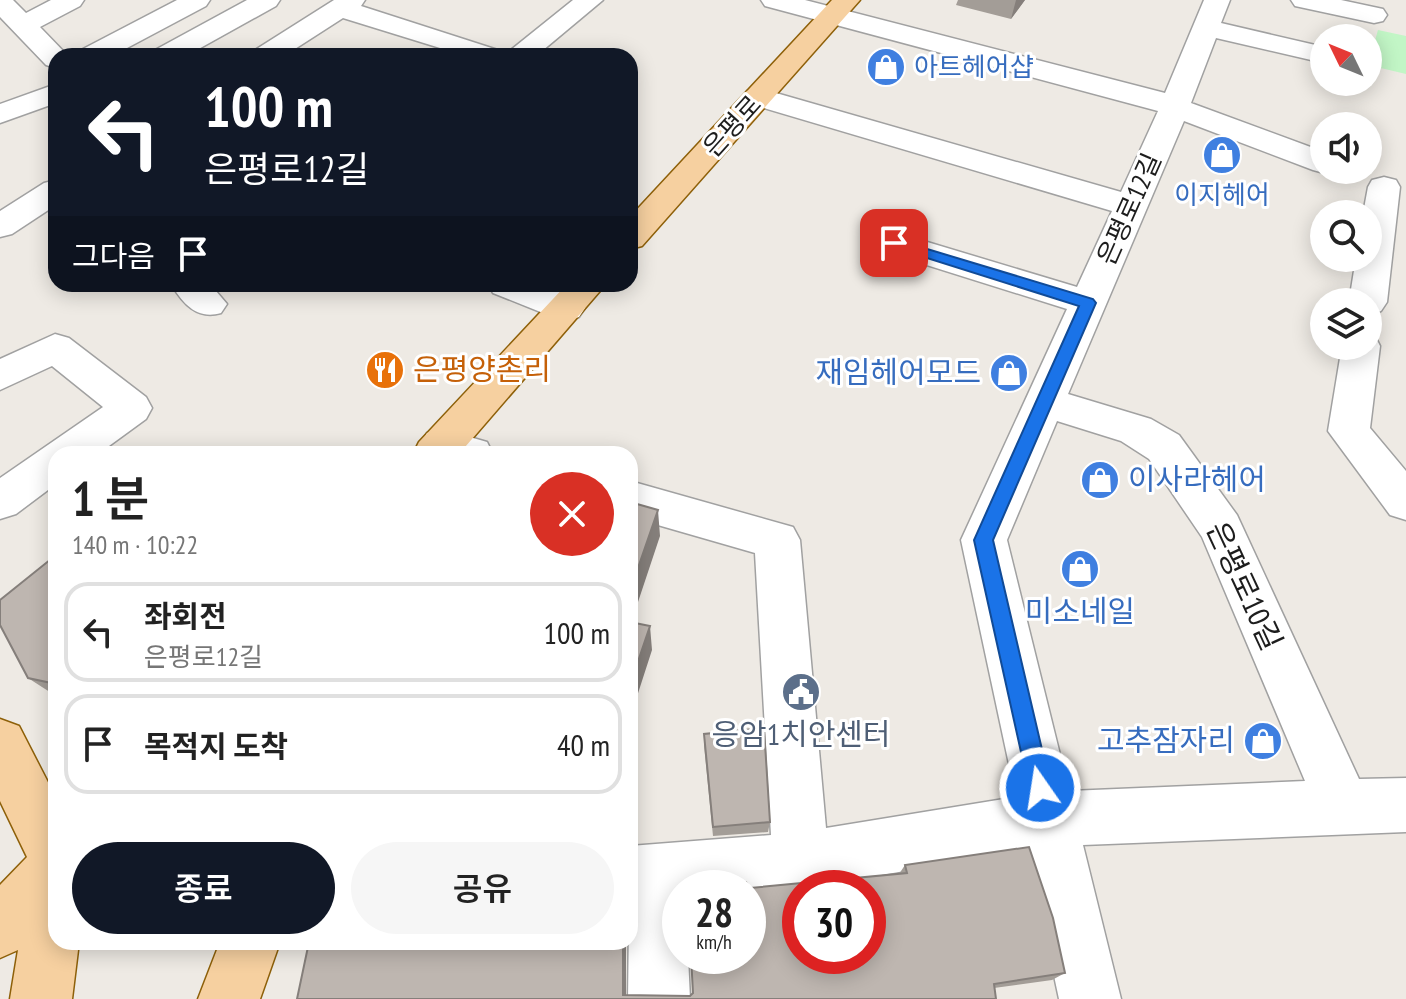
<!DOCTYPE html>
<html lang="ko">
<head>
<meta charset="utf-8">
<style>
	body { margin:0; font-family:"PT Sans Narrow","Noto Sans KR",sans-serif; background:#f6f6f6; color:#222; height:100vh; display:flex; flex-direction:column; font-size:30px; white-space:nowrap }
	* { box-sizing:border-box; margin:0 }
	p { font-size:26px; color:#767676 }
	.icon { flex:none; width:44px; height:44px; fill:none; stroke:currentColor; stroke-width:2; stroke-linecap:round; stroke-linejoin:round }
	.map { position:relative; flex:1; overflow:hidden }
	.panel { position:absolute; left:48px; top:446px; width:590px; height:504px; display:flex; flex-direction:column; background:#fff; border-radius:24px; box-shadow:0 4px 20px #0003 }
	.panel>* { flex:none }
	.banner { position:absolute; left:48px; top:48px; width:590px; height:244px; border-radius:24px; box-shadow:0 4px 20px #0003; background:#111827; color:#fff; overflow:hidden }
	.needle { width:52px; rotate:313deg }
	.buttons { position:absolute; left:1310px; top:24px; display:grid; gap:16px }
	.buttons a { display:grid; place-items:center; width:72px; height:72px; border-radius:50%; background:#fff; box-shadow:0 4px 20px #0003; font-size:40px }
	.speed { position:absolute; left:662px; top:870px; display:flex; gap:16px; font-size:40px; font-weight:700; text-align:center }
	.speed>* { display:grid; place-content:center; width:104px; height:104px; border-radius:50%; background:#fff; box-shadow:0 4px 20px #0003; line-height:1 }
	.speed small { font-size:20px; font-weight:400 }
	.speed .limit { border:12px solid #d22; background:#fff; color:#111 }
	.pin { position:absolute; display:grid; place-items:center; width:68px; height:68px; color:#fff; margin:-34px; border-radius:16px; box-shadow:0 4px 12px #0006 }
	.me { position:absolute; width:88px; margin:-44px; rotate:347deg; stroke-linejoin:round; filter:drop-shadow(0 0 6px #0008) }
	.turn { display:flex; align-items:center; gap:28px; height:168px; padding:0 24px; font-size:36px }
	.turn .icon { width:104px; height:104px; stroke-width:2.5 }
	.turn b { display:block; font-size:56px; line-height:68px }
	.then { display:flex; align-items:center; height:76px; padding:0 24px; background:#0003; gap:16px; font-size:30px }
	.round { display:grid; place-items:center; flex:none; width:84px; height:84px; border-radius:42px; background:#f6f6f6 }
	.headline { display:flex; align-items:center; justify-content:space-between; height:136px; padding:0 24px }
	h1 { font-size:48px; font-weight:600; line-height:60px }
	.cta { display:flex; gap:16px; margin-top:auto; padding:16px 24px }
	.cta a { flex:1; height:92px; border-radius:48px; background:#111827; color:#fff; font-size:32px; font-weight:600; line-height:92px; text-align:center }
	.cta a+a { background:#f6f6f6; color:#222 }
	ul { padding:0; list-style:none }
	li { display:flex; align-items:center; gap:24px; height:100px; margin:0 16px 12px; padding:0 8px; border:4px solid #e0e0e0; border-radius:24px }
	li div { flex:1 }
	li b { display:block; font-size:30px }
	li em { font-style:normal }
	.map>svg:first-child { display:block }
	.park { fill:#c2f6c6 }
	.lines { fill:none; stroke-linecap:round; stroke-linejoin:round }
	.minor-casing { stroke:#a1a1a1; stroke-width:3 }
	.major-casing { stroke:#8e6009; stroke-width:3 }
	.minor { fill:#fff; fill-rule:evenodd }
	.major { fill:#f6d0a0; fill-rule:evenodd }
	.wall { fill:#a39d97 }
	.shaded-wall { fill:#857f7b }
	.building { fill:#beb6b0; stroke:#857f7b; stroke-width:2; fill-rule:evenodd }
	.route { fill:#1a73e8; stroke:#114b97; stroke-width:2 }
	.labels { text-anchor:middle; stroke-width:6; stroke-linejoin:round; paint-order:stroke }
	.far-shop-label { font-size:26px; fill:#366cbe; stroke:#fff; text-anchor:start }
	.far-street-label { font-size:26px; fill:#1d1d1d; stroke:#fff }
	.food-label { font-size:30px; fill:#c56008; stroke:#fff; text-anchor:start }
	.shop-label { font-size:30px; fill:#366cbe; stroke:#fff; text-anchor:end }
	.street-label { font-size:30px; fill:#1d1d1d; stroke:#fff }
	.service-label { font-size:30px; fill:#4e5e75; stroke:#fff }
</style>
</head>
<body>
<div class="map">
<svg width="1406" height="999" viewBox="0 0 1406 999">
	<rect width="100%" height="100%" fill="#eeeae4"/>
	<path class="park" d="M1378,30L1406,36V74L1368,65Z"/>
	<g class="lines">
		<g class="minor-casing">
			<path id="minor" d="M0,0H13L26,13L51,0H84L80,6L40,27L68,56H56V68L46,65L0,17Z
				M177,0H210L206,6L112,56H77L81,50Z
				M247,0H280L276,6L186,56H151L155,50Z
				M334,0H365L361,6L507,53L573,0H603L536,56H466L343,18L284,56H251L255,50Z
				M761,0H805L1165,93L1204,0H1230L1221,23L1324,47V63L1216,38L1191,103L1324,152V170H1335L1324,173L1313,170L1184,121L1068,394L1151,419L1179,435L1237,515L1359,779L1406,778V832L1083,845L1121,999H1059L1027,850L800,889L748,894V888H680V956H688L690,999H628L630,846L771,835L755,553L630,517V481L793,527L800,540L826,828L1016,797L961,540L1067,309L882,251L877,243L882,235L894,232L1077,287L1112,211L747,103L743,97L747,91L758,88L769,91L1121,192L1158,111L765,6ZM1057,421L1121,441L1149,459L1202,537L1305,781L1069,791L1007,540Z
				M1291,0H1341L1383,9L1387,15L1383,21L1374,23L1295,6Z
				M56,84V103L0,123V104Z
				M1384,177L1396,180L1400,187L1387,302L1381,311L1368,315V302H1349L1356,258H1368V214H1363L1368,187L1372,180Z
				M56,180V205L12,234L0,237V211L44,183Z
				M171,284H210L227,304L221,313C197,320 183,304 171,284Z
				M488,284C518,284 567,279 585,308L579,317L566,321L553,317L493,293Z
				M55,334L69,338L146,397L152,408L146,419L98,454H56V484L16,514L0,519V478L103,407L52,366L0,390V359Z
				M1368,334L1375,336L1380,346L1370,428L1406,471V520L1390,515L1328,431L1342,346H1368Z
				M442,429L487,442L493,454H426L421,445L427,433Z"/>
		</g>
		<g class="major-casing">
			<path id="major" d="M832,0H860L642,246L630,249V217Z
				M567,284H606L459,454H413L419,442Z
				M0,719L19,726L56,798V942H79L72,999H10L18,950L0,958V885L27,857L0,801Z
				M220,942H280L260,999H198Z"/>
		</g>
		<use href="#minor" class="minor"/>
		<use href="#major" class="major"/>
	</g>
	<path class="wall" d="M958,0H1025L1011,19L956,5Z
		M56,555V696L28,678Z
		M704,734L770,822L768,832L713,836L704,745Z
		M905,865L1065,973L1052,980L994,988L996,999H297L309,942H626V995L690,996L693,993L750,888L899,874Z"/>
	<path class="shaded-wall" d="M1016,0H1025L1011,19Z
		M658,510L660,536L630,626V591Z
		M650,626L652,650L630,718V685Z
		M623,942H626V999L623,995Z"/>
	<path class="building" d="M630,502L658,510L630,591Z
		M56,555V684L28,678L0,625V600Z
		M630,622L650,626L630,685Z
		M764,728L770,822L713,827L704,734Z
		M1029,847L1053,918L1065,973L994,984L996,999H297L309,942H623V995L690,996L693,993L691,956H748V888H682L719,885V882H746L750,888L907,873L905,865ZM800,888H868V956H800Z"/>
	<path class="route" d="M894,239L1093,299L1096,303L993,540L1051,788L1048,795L1040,799L1032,795L1029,788L974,540L1079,306L889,246L887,243Z"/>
	<defs>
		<g id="shop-disc" transform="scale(2)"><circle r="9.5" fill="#3f7fe0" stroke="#fff"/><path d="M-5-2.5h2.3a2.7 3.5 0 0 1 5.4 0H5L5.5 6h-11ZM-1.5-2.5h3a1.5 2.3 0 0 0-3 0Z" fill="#fff"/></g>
		<g id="restaurant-disc" transform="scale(2)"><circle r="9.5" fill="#e8710a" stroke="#fff"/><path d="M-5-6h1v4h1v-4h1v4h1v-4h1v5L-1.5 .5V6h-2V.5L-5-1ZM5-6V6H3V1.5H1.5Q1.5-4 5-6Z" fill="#fff"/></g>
		<g id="civic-disc" transform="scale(2)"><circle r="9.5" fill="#5c6f8a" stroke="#fff"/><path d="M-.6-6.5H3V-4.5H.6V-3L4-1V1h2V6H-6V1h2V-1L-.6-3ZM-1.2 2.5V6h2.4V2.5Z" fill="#fff"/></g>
	</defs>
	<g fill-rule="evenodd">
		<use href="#shop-disc" x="886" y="67"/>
		<use href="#shop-disc" x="1222" y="155"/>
		<use href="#restaurant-disc" x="385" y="370"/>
		<use href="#shop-disc" x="1009" y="373"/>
		<use href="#shop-disc" x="1100" y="480"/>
		<use href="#shop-disc" x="1080" y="569"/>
		<use href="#civic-disc" x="801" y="692"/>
		<use href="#shop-disc" x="1263" y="741"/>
	</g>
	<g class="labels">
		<g class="far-shop-label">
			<text x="914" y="76">아트헤어샵</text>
			<text x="1222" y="204" text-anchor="middle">이지헤어</text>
		</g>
		<g class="far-street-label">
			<text transform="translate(732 126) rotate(-48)" y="9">은평로</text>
			<text transform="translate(1129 209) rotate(-66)" y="9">은평로12길</text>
		</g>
		<g class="food-label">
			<text x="413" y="380">은평양촌리</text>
		</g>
		<g class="shop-label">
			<text x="981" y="383">재임헤어모드</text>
			<text x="1128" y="490" text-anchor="start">이사라헤어</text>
			<text x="1080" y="622" text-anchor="middle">미소네일</text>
			<text x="1235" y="751">고추잠자리</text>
		</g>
		<g class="street-label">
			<text transform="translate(1244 586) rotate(65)" y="10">은평로10길</text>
		</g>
		<g class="service-label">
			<text x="801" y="745">응암1치안센터</text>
		</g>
	</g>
</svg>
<div class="buttons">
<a><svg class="needle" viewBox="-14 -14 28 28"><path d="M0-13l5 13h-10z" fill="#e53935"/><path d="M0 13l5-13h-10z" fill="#767676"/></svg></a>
<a><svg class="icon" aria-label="sound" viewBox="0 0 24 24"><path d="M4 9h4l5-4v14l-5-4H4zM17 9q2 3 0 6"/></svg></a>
<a><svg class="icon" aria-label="search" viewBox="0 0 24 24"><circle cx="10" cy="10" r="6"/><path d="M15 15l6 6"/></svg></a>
<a><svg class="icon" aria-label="layers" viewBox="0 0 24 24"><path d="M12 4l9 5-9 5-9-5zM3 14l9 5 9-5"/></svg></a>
</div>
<div class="speed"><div>28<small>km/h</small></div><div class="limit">30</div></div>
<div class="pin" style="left:894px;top:243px;background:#d93025"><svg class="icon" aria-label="arrive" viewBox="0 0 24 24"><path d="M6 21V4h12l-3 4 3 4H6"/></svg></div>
<svg class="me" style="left:1040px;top:788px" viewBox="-20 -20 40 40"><circle r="17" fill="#1a73e8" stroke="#fff" stroke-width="3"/><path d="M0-11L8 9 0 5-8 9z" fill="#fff"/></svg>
<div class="banner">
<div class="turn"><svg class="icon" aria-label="left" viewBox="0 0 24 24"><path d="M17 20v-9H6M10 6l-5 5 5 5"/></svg><div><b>100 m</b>은평로12길</div></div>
<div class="then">그다음<svg class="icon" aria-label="arrive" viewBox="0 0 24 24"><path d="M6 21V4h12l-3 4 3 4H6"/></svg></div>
</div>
<section class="panel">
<div class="headline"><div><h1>1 분</h1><p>140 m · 10:22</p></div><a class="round" style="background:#d93025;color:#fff"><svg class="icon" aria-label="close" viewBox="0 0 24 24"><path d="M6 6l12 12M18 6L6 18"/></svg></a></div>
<ul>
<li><svg class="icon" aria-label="left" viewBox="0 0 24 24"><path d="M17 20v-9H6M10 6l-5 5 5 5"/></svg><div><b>좌회전</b><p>은평로12길</p></div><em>100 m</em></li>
<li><svg class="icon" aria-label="arrive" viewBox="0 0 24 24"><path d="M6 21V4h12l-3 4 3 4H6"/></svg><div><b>목적지 도착</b></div><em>40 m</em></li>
</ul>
<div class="cta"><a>종료</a><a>공유</a></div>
</section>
</div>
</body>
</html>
